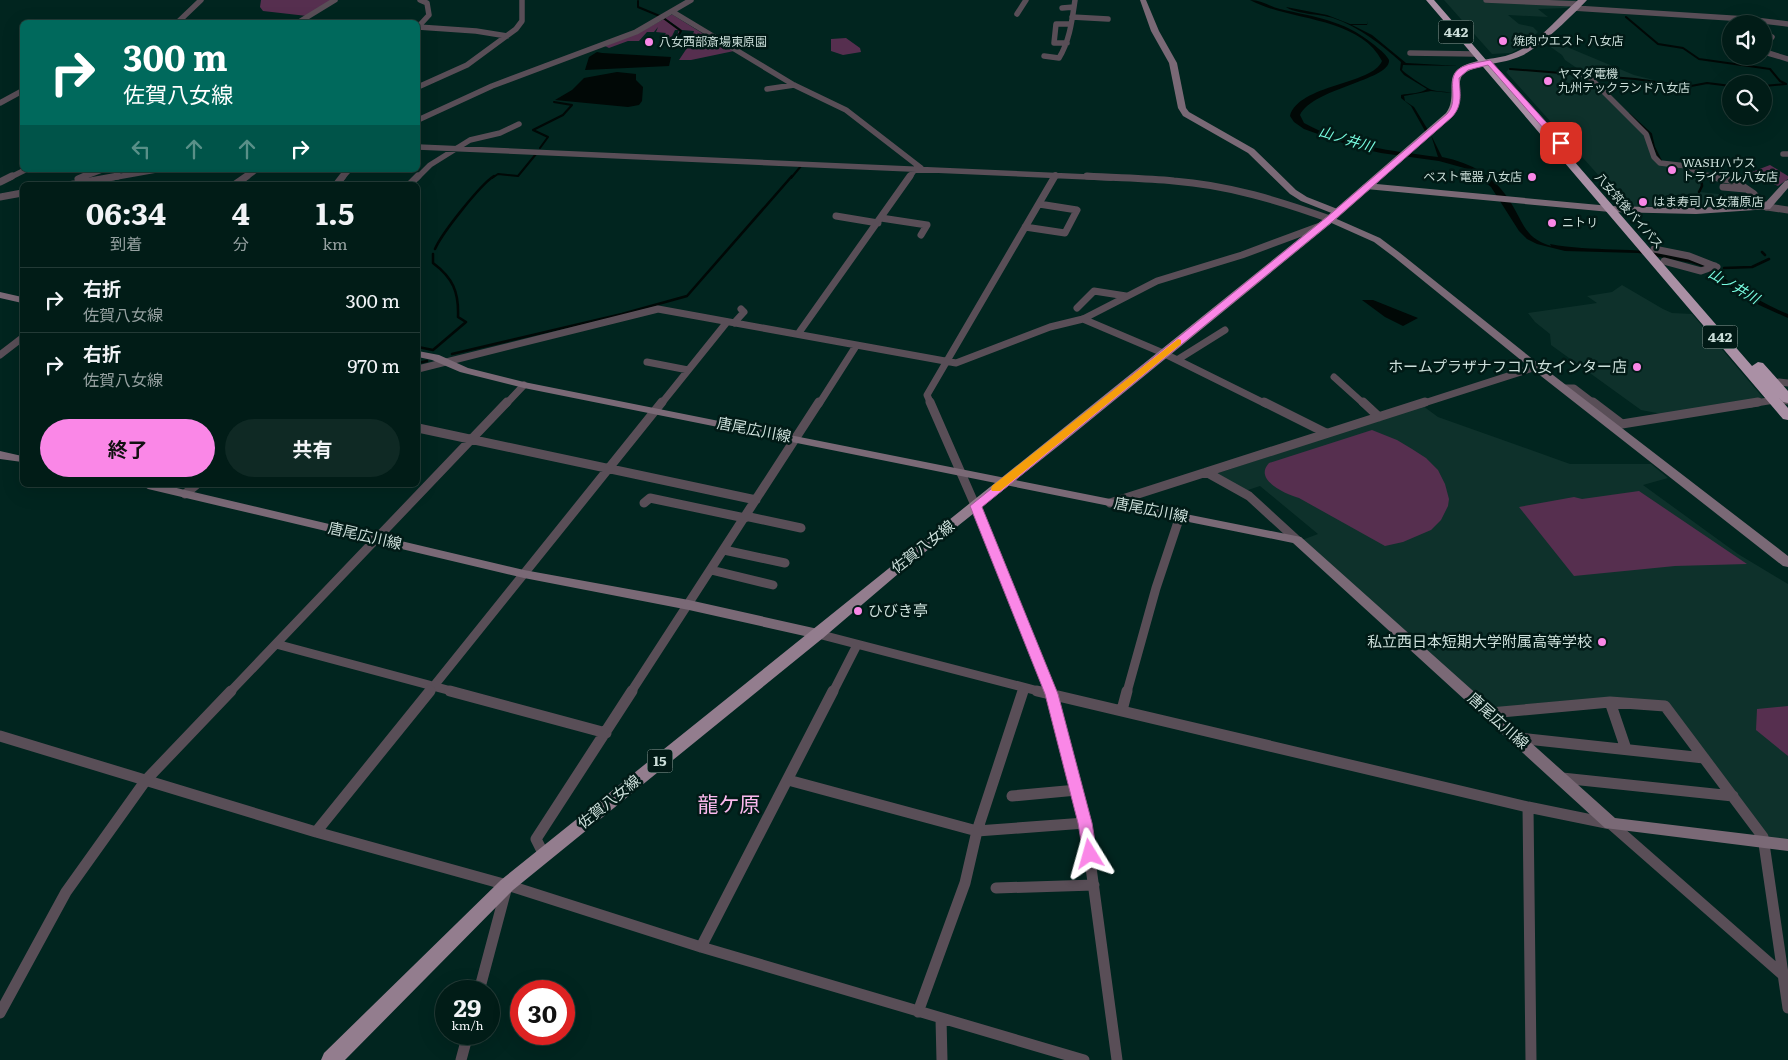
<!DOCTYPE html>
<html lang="ja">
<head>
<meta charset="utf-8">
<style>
	body { margin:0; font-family:Literata,"Noto Sans JP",serif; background:#0f2924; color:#f1f3f6; height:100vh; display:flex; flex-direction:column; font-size:19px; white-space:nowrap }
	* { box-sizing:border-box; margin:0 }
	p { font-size:16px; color:#96a1a1 }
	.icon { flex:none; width:28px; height:28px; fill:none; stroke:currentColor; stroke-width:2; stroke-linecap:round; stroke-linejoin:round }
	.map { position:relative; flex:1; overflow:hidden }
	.details { position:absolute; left:20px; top:182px; width:400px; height:305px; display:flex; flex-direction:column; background:#011c17; border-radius:8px; box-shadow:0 5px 20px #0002,0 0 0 1px #233a36 }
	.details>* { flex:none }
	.hud { position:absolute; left:20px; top:20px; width:400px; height:152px; border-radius:8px; box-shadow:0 5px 20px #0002,0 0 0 1px #233a36; background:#00695c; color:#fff; overflow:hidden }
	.fabs { position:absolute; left:1722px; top:15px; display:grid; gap:10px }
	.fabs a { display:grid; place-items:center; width:50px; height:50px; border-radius:50%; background:#011c17; box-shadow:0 5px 20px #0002,0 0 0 1px #233a36; font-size:25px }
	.speed { position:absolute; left:435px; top:980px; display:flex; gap:10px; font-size:25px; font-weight:700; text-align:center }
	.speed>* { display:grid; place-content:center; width:65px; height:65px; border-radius:50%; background:#011c17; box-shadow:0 5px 20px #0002,0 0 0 1px #233a36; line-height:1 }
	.speed small { font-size:12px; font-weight:400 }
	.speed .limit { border:8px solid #d22; background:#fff; color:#111 }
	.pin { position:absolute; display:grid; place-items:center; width:42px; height:42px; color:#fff; margin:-21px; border-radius:10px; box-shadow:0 2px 8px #0006 }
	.me { position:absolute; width:55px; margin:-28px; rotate:352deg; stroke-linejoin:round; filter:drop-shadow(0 0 4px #0008) }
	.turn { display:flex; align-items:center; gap:18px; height:105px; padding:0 20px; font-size:22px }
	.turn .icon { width:65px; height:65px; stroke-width:2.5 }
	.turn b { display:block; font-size:35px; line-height:42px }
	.lanes { display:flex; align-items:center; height:48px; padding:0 20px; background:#0003; justify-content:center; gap:25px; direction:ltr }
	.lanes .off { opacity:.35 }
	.eta { display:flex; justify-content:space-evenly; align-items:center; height:85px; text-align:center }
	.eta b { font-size:30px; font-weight:700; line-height:35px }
	.cta { display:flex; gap:10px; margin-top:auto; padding:10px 20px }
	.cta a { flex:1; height:58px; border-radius:30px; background:#fa87e7; color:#111; font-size:20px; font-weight:700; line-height:58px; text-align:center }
	.cta a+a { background:#0f2924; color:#f1f3f6 }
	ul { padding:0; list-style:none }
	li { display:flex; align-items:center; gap:15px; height:65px; padding:0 20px; border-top:1px solid #233a36 }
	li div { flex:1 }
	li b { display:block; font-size:19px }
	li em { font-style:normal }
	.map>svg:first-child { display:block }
	.built { fill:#0e312b }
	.green { fill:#562f4f }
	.water { fill:#010806 }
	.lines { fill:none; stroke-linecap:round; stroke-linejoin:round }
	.stream-far1 { stroke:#010806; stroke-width:2 }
	.stream { stroke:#010806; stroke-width:2.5 }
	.street-far3 { stroke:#594e57; stroke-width:5.5 }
	.street-far2 { stroke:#594e57; stroke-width:7 }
	.street-far1 { stroke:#594e57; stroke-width:9 }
	.street { stroke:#594e57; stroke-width:11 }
	.secondary { fill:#7a6976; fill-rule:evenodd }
	.primary { fill:#937d8e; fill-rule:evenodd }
	.highway { fill:#aa90a5; fill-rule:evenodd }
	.route { fill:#fa87e7; stroke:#a25896 }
	.slow { fill:#f59e0b }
	.poi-dot { fill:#fa87e7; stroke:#011a16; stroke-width:2 }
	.labels { text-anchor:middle; stroke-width:5; stroke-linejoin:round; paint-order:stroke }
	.far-poi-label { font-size:12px; fill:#ccdfda; stroke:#011a16; text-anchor:start }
	.far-street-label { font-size:12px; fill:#ccdfda; stroke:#011a16 }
	.shield { fill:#011a16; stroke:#8fa49f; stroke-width:1 }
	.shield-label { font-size:14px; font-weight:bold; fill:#ccdfda }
	.far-water-label { font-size:14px; font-style:italic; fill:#78fde1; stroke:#011a16 }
	.poi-label { font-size:15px; fill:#ccdfda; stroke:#011a16; text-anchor:end }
	.street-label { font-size:15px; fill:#ccdfda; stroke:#011a16 }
	.near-quarter-label { font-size:21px; fill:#fbbaee; stroke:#011a16 }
</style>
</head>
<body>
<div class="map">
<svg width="1788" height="1060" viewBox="0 0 1788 1060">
	<rect width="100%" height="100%" fill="#01251f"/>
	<path class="built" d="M1444,0H1577L1567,8L1538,9L1548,17L1508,15L1519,24L1533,27L1538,32L1525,45L1511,53L1492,54Z
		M1546,42L1567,47L1634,75L1654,80L1592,75L1587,77L1644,132L1654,159L1690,167L1702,175L1700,192L1755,198L1760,203L1757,206L1710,207L1626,206L1506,72L1509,69L1583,75L1584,73L1565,60L1562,55L1545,43Z
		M1622,285L1663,309L1672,313L1692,314L1764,399L1667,415L1641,410L1551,345L1550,334L1535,322L1528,313L1597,303L1587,296L1612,292Z
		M1423,406L1438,417L1570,464H1651L1668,478L1643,485L1738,554L1788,584V840L1767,838L1666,704L1493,710L1302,540L1318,534L1260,486L1245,491L1212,475Z"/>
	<path class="green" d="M261,0H332L307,16L263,11L260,7Z
		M671,15H673L710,38L686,43L691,41L694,31L682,30L665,18Z
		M664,19L680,30L674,44L679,30H675L668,44H663L667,38L663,37L666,33L656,32L658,27L654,32H647L639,41H628L609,48L605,46L638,33Z
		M846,38L860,48L861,52L843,55L831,51V39Z
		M716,41L734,51L691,60H679L687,48Z
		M1770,165L1788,176V179L1778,186L1749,173Z
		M1372,430L1397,440L1412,449L1426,458L1438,470L1445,484L1449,499L1448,506L1441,520L1431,530L1403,542L1385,546L1299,498C1286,494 1253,480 1269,463Z
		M1639,491L1747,564L1675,566L1574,576L1519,507L1574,497L1582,499Z
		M1788,706V756L1756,730L1757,709Z"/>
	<path class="water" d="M1250,0C1261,0 1269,6 1280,9C1314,17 1344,20 1373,44C1379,49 1385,53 1389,60C1391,80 1313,88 1300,115L1304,123C1345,146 1392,151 1438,157L1431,135L1442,157C1472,163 1495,176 1511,203C1524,224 1525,238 1551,246L1550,244C1596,253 1643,245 1688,259C1707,265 1721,276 1737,287C1753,297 1770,307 1788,314V318L1759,305L1721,282L1703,267L1691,263L1638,253L1565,251L1537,244L1527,239L1519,231L1491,187L1468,169L1439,161L1381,153L1354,147L1304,129L1294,122L1290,116C1299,84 1372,85 1382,61C1359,16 1288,21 1250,0Z
		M1286,7L1327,15L1350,24H1367L1368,21L1367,25H1352L1372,35L1406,63L1459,66L1403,65L1402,70C1406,74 1426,88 1432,90C1438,92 1445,91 1452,93L1431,91L1404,96L1405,101L1414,107L1428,130L1425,131L1411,106L1401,98V95C1410,93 1420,94 1427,89L1404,75L1400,70L1401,62C1380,44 1360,27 1333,18C1320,14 1295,14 1286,7Z
		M597,52L602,53L671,57L669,66L585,70L589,57Z
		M617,72L636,74V80L643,87L642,101L639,105L628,107L555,100L572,90L584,78Z
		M1362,300H1373L1418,318L1403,326L1385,317Z"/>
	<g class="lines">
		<path class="stream-far1" d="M638,1V7L662,17L681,31L677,38
			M1626,17L1658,44L1683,48L1699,59L1770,69L1780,81L1786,84L1764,86
			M674,44L676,40
			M1510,69L1635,79L1684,86
			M1691,86L1707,83L1731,86
			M1629,114L1651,134L1654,147L1661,161
			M540,148L548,137L533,130L563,115L572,105L554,102
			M1687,165L1709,167L1723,176
			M492,178L498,174L518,176L536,154
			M791,178L801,166"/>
		<path class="stream" d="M1699,192L1702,186L1701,177
			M435,249C442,233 480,185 494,176
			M1762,252L1765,255
			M1724,268L1752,267L1769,259
			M418,347L433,350L466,322L458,317C459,292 453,278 433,263V254
			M452,354L622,314L687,296L792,176
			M418,363L427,361"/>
		<path class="street-far3" d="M1486,0L1578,4
			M1062,8L1074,7
			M1573,8L1746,19L1788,24
			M673,12L794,85L846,110L921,168
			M1017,14L1026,0
			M1072,17L1108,19
			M178,22L201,0
			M299,22L335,0
			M418,27L476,31L507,36
			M418,27L429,15L427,3L420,0
			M1764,32L1772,37L1767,44L1768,53L1788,59
			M1067,43H1054L1056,24H1071
			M1410,53L1475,54
			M1044,56L1059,58C1070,40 1072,20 1075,0
			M1584,76L1589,77L1646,134L1654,157L1660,163L1687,166L1704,176L1714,178
			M418,87L467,65L516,29L522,21V0
			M767,89L794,85
			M0,103L22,91
			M418,120L492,86L636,32L691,0
			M418,147L1111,178
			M1783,154H1788
			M9,178L25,170
			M81,178L102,170
			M111,178L156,170
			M245,178L256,170
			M342,178L349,170
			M417,178L430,165L470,140L500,133L519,124
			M909,178L916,168
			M1054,178L1056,175"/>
		<path class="street-far2" d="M1087,176C1116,178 1145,178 1174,181C1228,185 1280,201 1330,219
			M1707,176L1735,181L1754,194L1766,207
			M78,179L85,176
			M0,182L12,176
			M68,185L118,176
			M234,185L247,176
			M336,185L343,176
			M409,185L418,176
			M1723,187L1745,189
			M0,197L22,193
			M1767,207L1788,210
			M836,216L878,223
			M881,218L927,225L921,235
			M1025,227L1065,233L1077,210L1039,204
			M1654,249L1689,256L1717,267
			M1664,261L1701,271L1715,266
			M1077,308L1094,291L1126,296
			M1083,319L1163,353L1266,404
			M734,323L744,312L741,309
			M798,334L910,176
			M0,355L22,338
			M1177,360L1225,330
			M647,362L688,370
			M418,369L658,309L956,363L1050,327L1083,319L1157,281L1242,255L1320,226
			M1334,377L1364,404
			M1779,382L1788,383
			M1563,388H1574L1595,404
			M506,404L524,385
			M661,404L727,322
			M819,404L856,346
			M931,404L927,395L1055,176
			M1421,404L1536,367
			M1750,404L1774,400L1788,401"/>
		<path class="street-far1" d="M930,402L996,553L1051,692
			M1264,402L1326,433
			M1363,402L1379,417
			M1593,402L1622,424L1758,402
			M418,428L756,500
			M1206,472L1249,496L1297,540
			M185,494L196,485
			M644,503L650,498L745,518
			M1110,503L1425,402
			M745,516L801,528
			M724,550L785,563
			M711,570L773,585
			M818,634L1042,692
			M276,644L455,692
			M230,692L507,402
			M429,692L662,402
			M631,692L819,402
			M833,692L857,645
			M1023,692L1024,688
			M1127,692L1156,588L1180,516"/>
		<path class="street" d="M450,691L606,733
			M1037,691L1528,807L1611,824L1782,974L1788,976
			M1051,691L1085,823L1117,1060
			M1610,702L1626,749
			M1122,710L1127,691
			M1490,713L1610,702L1665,706L1763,837L1788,1008
			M0,736L316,832L507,885L701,947L1084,1060
			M1518,738L1704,758
			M1562,778L1733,796
			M788,780L977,831L1085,823
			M1012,796L1077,790
			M1528,807L1531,1060
			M316,832L430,691
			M544,855L536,839L632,691
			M996,888L1094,885
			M701,947L833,691
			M479,991L506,890
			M918,1012L965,883L977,831L1023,691
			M0,1013L66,892L146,780L231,691
			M941,1019L942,1060
			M461,1060L468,1034"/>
		<path class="secondary" d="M1140,0H1146L1159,31L1177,63L1186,108L1189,112L1254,149L1296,190L1307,197L1340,210V214H1334L1301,201L1290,194L1248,153L1183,116L1178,108L1169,63L1151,31Z
			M1788,180V188L1770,209L1696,214L1610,212L1366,189L1362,186L1366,183L1610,206L1696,208L1764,204L1785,181Z
			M1330,216L1380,238L1400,253L1540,365L1788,556V567L1783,566L1532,369L1394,257L1374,242L1327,221V217Z
			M0,292L22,297V303L0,298Z
			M418,351L439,355L468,368L524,382L1301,537L1615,818L1788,839V851L1605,828L1293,543L524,388L460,372L432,360L418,357Z
			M0,451L22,456V462L0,459Z
			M142,485H164L524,570L689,600L818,629L823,631L825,634L823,637L818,639L689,610L524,578L148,489Z"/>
		<path class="primary" d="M1578,0H1587C1574,14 1538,49 1521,56C1502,65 1480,62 1462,75C1455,91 1466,98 1452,117L1334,221L1061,444L905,568L823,638L513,890L345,1060H321L324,1053L501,880L1326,217L1446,113C1457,99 1446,80 1457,70C1473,57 1498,61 1516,52C1540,41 1558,17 1578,0Z"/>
		<path class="highway" d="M1426,0H1434L1752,366L1758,362L1763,363L1788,391V403L1783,402L1775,393L1788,408V420L1783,419Z"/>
	</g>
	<path class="route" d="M1490,60L1564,142V145H1558L1488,65L1468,70L1459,78C1460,93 1463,105 1452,117L1333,221L982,507L1058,694L1092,823L1097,854L1095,859L1090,860L1084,859L1078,823L1045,694L970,506L1327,217L1447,114C1461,99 1443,77 1462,67C1470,63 1481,62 1490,60Z"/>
	<path class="slow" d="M1178,339L1181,340V344L1000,491H992L991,489L992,486Z"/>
	<g class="poi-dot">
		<circle cx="1503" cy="41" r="5"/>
		<circle cx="649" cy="42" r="5"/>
		<circle cx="1548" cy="81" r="5"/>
		<circle cx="1672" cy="170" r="5"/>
		<circle cx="1532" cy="177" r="5"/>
		<circle cx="1643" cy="202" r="5"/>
		<circle cx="1552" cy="223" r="5"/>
		<circle cx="1637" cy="367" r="5"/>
		<circle cx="858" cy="611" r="5"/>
		<circle cx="1602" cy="642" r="5"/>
	</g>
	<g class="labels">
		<g class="far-poi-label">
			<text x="1513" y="45">焼肉ウエスト 八女店</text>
			<text x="659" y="46">八女西部斎場東原園</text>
			<text x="1558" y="78">ヤマダ電機<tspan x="1558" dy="14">九州テックランド八女店</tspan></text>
			<text x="1682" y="167">WASHハウス<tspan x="1682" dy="14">トライアル八女店</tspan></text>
			<text x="1522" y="181" text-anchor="end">ベスト電器 八女店</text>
			<text x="1653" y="206">はま寿司 八女蒲原店</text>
			<text x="1562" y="227">ニトリ</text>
		</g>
		<g class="far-street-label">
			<text transform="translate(1629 211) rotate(49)" y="4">八女筑後バイパス</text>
		</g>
		<g class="shield">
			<rect x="1438.5" y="20.5" width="35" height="23" rx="4"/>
			<rect x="1702.5" y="325.5" width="35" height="23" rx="4"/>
			<rect x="647.5" y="749.5" width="25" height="23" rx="4"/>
		</g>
		<g class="shield-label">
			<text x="1456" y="37">442</text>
			<text x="1720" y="342">442</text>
			<text x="660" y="766">15</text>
		</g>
		<g class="far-water-label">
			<text transform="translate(1346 139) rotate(17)" y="5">山ノ井川</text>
			<text transform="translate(1734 286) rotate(30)" y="5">山ノ井川</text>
		</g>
		<g class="poi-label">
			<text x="1627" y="372">ホームプラザナフコ八女インター店</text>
			<text x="868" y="616" text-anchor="start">ひびき亭</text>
			<text x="1592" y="647">私立西日本短期大学附属高等学校</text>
		</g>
		<g class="street-label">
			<text transform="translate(754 430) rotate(11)" y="5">唐尾広川線</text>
			<text transform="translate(1151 510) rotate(11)" y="5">唐尾広川線</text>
			<text transform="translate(365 536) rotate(13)" y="5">唐尾広川線</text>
			<text transform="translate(923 547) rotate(-38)" y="5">佐賀八女線</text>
			<text transform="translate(1498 721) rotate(42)" y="5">唐尾広川線</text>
			<text transform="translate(609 802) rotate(-39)" y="5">佐賀八女線</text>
		</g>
		<g class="near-quarter-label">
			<text x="729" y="812">龍ケ原</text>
		</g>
	</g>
</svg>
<div class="fabs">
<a><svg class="icon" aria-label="sound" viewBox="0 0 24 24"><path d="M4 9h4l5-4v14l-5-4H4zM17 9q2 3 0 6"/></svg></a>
<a><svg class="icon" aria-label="search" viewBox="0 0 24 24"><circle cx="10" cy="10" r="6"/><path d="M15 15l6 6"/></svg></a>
</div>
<div class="speed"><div>29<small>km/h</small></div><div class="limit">30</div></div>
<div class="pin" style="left:1561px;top:143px;background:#d93025"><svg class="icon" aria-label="arrive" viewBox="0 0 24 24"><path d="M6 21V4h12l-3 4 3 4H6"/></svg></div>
<svg class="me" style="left:1090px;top:854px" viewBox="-20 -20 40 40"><path d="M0-17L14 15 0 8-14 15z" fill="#fa87e7" stroke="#fff" stroke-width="4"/></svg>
<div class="hud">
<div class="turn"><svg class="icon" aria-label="right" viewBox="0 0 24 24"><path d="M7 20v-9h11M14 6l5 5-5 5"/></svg><div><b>300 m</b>佐賀八女線</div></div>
<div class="lanes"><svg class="icon off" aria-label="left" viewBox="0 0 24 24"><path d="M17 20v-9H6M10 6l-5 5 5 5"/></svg><svg class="icon off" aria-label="ahead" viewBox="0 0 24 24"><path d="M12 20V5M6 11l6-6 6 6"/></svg><svg class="icon off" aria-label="ahead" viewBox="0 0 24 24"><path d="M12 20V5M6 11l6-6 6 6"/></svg><svg class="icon" aria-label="right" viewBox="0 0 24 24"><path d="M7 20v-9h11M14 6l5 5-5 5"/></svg></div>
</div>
<section class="details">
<div class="eta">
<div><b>06:34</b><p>到着</p></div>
<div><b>4</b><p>分</p></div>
<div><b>1.5</b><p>km</p></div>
</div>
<ul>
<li><svg class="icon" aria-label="right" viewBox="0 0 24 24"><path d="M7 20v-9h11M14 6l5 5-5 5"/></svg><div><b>右折</b><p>佐賀八女線</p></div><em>300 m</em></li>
<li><svg class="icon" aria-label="right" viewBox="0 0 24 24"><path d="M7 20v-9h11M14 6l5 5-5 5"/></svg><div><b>右折</b><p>佐賀八女線</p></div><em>970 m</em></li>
</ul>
<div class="cta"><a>終了</a><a>共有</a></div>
</section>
</div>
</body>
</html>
